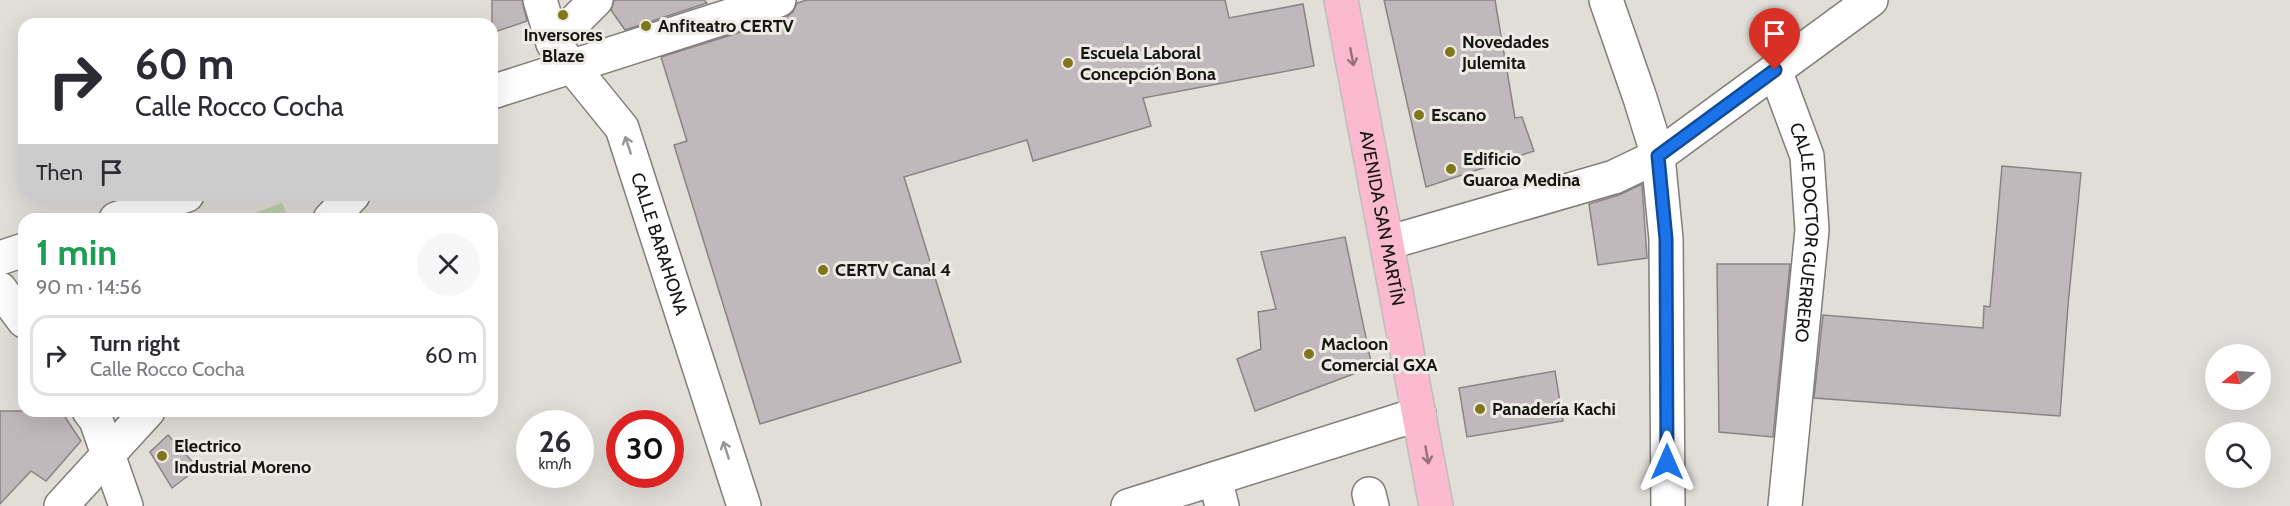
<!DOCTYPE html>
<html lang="en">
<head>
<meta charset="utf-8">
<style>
	body { margin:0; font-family:Cabin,sans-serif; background:#f7f7f7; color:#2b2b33; height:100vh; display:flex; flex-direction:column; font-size:22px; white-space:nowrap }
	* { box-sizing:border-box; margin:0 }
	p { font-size:20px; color:#7c7c81 }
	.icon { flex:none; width:33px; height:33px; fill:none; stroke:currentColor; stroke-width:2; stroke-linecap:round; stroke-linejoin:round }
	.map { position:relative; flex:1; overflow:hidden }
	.details { position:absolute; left:18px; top:213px; width:480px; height:204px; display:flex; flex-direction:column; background:#fff; border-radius:18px; box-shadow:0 6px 24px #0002 }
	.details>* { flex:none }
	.guide { position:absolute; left:18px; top:18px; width:480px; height:183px; border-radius:18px; box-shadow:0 6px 24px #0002; background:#fff; color:#2b2b33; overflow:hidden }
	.needle { width:39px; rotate:253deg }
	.tools { position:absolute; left:2205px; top:344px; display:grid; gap:12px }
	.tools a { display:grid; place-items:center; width:66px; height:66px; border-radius:50%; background:#fff; box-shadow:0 6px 24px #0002; font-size:30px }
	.speed { position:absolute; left:516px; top:410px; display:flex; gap:12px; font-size:30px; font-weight:700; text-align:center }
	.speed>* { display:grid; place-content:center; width:78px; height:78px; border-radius:50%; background:#fff; box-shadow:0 6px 24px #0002; line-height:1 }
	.speed small { font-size:15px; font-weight:400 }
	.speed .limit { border:9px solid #d22; background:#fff; color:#111 }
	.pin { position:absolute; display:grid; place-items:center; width:51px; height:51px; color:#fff; margin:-62px -26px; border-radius:50% 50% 50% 0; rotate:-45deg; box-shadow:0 0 6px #0007 }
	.pin .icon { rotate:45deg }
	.me { position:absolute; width:66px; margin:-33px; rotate:0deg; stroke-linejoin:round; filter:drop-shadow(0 0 4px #0008) }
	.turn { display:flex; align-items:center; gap:21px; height:126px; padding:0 18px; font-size:27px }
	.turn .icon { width:78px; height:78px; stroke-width:2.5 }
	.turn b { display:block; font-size:42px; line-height:51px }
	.then { display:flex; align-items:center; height:57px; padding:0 18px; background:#0003; gap:12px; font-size:22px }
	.round { display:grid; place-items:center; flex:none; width:63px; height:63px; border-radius:32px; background:#f7f7f7 }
	.summary { display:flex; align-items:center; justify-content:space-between; height:102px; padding:0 18px }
	h1 { font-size:36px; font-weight:700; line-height:45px; color:#1e9e55 }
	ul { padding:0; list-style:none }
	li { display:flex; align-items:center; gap:18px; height:81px; margin:0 12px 9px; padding:0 6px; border:3px solid #e1e1e2; border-radius:18px }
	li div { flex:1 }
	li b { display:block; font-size:22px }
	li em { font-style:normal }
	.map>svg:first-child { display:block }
	.green { fill:#bdd0ad }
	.building { fill:#c0b8ba; stroke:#8a8385; stroke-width:1.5 }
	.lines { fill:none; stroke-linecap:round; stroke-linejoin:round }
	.minor-casing { stroke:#807e78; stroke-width:36 }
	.major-casing { stroke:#bebdbd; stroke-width:36 }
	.minor { stroke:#fff; stroke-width:33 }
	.major { stroke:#fcbacf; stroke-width:33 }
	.oneway { stroke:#94707a }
	.oneway2 { stroke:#969695 }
	.route-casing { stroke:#114b97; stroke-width:15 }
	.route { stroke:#1a73e8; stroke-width:10 }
	.poi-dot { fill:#7f771b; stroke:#eeebe5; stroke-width:2 }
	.labels { text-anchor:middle; stroke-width:6; stroke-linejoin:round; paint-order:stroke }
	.poi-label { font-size:18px; font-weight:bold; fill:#161513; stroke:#eeebe5; text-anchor:start }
	.street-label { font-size:18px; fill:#161513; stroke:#eeebe5 }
</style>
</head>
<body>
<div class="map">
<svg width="2290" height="506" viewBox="0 0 2290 506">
	<rect width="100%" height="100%" fill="#e1ded8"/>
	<path class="green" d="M282,203L289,219H237Z"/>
	<path class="building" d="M492,0H522L527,21L492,33Z
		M614,0H704L707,3L625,30L611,10Z
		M807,0H1225L1229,18L1303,4L1314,66L1143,98L1151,126L1033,161L1027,140L904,177L961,362L760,424L674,145L687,141L661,57L785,18L793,12L797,3Z
		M1384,0H1495L1515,118L1522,117L1534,151L1426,187Z
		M2002,166L2081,173L2068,305L2060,416L1814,398L1823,315L1983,328L1984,306L1990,307Z
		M1642,184L1647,258L1598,265L1589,204L1619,195Z
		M1345,237L1372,367L1255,411L1237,359L1261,349L1258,312L1276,309L1261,252Z
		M1717,264H1790L1773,437L1719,432Z
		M1555,371L1563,421L1467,437L1459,388Z
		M0,411H61L81,441L46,481L31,471L0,504Z
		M168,435L198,468L172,488L150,452Z"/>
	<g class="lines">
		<g class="minor-casing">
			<g id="minor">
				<path id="s1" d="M540,0L553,43L622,128L744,506"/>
				<path d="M1606,0L1640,98L1658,156L1666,239L1668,506"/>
				<path d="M553,43L596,0"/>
				<path id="s2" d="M1775,70L1807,156L1812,230L1785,506"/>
				<path d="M492,92L779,0"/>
				<path d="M116,219L187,195"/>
				<path d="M330,219L353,195"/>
				<path d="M1387,243L1614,177L1658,156L1871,0"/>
				<path d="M0,258L24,250"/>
				<path d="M0,289L24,321"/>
				<path d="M89,411L96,420L126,506"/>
				<path d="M1215,479L1222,506"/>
				<path d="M1369,494L1372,506"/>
				<path d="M61,506L148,411"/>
				<path d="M1128,506L1419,414"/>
			</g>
		</g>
		<g class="major-casing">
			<g id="major">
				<path id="s3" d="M1341,0L1436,506"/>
			</g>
		</g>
		<use href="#minor" class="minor"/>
		<use href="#major" class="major"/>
	</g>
	<defs><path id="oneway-shaft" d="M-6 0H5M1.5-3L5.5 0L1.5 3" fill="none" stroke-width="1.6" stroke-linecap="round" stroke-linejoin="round" transform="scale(1.5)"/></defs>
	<g class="oneway">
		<use href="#oneway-shaft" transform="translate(1352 57) rotate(79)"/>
		<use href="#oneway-shaft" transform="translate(1427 455) rotate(80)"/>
	</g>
	<g class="oneway2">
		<use href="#oneway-shaft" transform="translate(628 145) rotate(-108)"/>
		<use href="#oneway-shaft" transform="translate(726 450) rotate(-108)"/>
	</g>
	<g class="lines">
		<g class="route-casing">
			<path id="route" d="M1667,462L1666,239L1658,156L1775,70"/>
		</g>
		<use href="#route" class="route"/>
	</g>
	<g class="poi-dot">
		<circle cx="563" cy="15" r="6"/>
		<circle cx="646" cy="26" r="6"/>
		<circle cx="1450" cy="52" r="6"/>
		<circle cx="1068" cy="63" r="6"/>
		<circle cx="1419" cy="115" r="6"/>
		<circle cx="1451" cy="169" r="6"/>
		<circle cx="823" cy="270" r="6"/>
		<circle cx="1309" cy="354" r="6"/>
		<circle cx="1480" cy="409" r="6"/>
		<circle cx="162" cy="456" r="6"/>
	</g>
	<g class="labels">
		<g class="poi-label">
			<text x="658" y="32">Anfiteatro CERTV</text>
			<text x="563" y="41" text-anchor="middle">Inversores<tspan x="563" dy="21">Blaze</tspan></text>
			<text x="1462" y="48">Novedades<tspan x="1462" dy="21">Julemita</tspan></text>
			<text x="1080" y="59">Escuela Laboral<tspan x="1080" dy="21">Concepción Bona</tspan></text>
			<text x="1431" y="121">Escano</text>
			<text x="1463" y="165">Edificio<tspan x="1463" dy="21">Guaroa Medina</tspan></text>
			<text x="835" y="276">CERTV Canal 4</text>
			<text x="1321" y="350">Macloon<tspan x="1321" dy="21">Comercial GXA</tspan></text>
			<text x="1492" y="415">Panadería Kachi</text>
			<text x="174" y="452">Electrico<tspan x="174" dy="21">Industrial Moreno</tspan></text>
		</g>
		<g class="street-label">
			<text dy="6" stroke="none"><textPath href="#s3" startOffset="222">AVENIDA SAN MARTÍN</textPath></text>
			<text dy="6" stroke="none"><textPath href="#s2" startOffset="168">CALLE DOCTOR GUERRERO</textPath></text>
			<text dy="6" stroke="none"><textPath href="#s1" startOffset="276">CALLE BARAHONA</textPath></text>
		</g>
	</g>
</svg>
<div class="tools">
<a><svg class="needle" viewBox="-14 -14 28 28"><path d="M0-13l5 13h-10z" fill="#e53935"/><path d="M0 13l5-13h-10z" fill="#7c7c81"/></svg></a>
<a><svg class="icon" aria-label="search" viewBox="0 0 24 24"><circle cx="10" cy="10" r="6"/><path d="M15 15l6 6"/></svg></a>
</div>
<div class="speed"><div>26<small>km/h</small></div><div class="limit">30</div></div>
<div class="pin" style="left:1775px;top:70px;background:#d93025"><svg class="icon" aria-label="arrive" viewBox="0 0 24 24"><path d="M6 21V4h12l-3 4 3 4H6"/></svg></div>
<svg class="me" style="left:1667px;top:462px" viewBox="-20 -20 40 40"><path d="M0-17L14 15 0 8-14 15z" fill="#1a73e8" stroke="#fff" stroke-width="4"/></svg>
<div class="guide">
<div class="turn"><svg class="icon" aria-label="right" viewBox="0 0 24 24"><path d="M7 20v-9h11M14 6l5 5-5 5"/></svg><div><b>60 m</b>Calle Rocco Cocha</div></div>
<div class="then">Then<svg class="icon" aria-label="arrive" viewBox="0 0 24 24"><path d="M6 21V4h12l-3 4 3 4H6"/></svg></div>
</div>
<section class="details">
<div class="summary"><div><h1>1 min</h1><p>90 m · 14:56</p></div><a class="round"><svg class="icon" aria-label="close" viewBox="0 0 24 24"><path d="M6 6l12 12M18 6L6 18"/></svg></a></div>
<ul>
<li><svg class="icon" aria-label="right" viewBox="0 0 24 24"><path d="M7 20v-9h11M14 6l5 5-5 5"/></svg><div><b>Turn right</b><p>Calle Rocco Cocha</p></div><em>60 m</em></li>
</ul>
</section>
</div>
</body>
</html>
